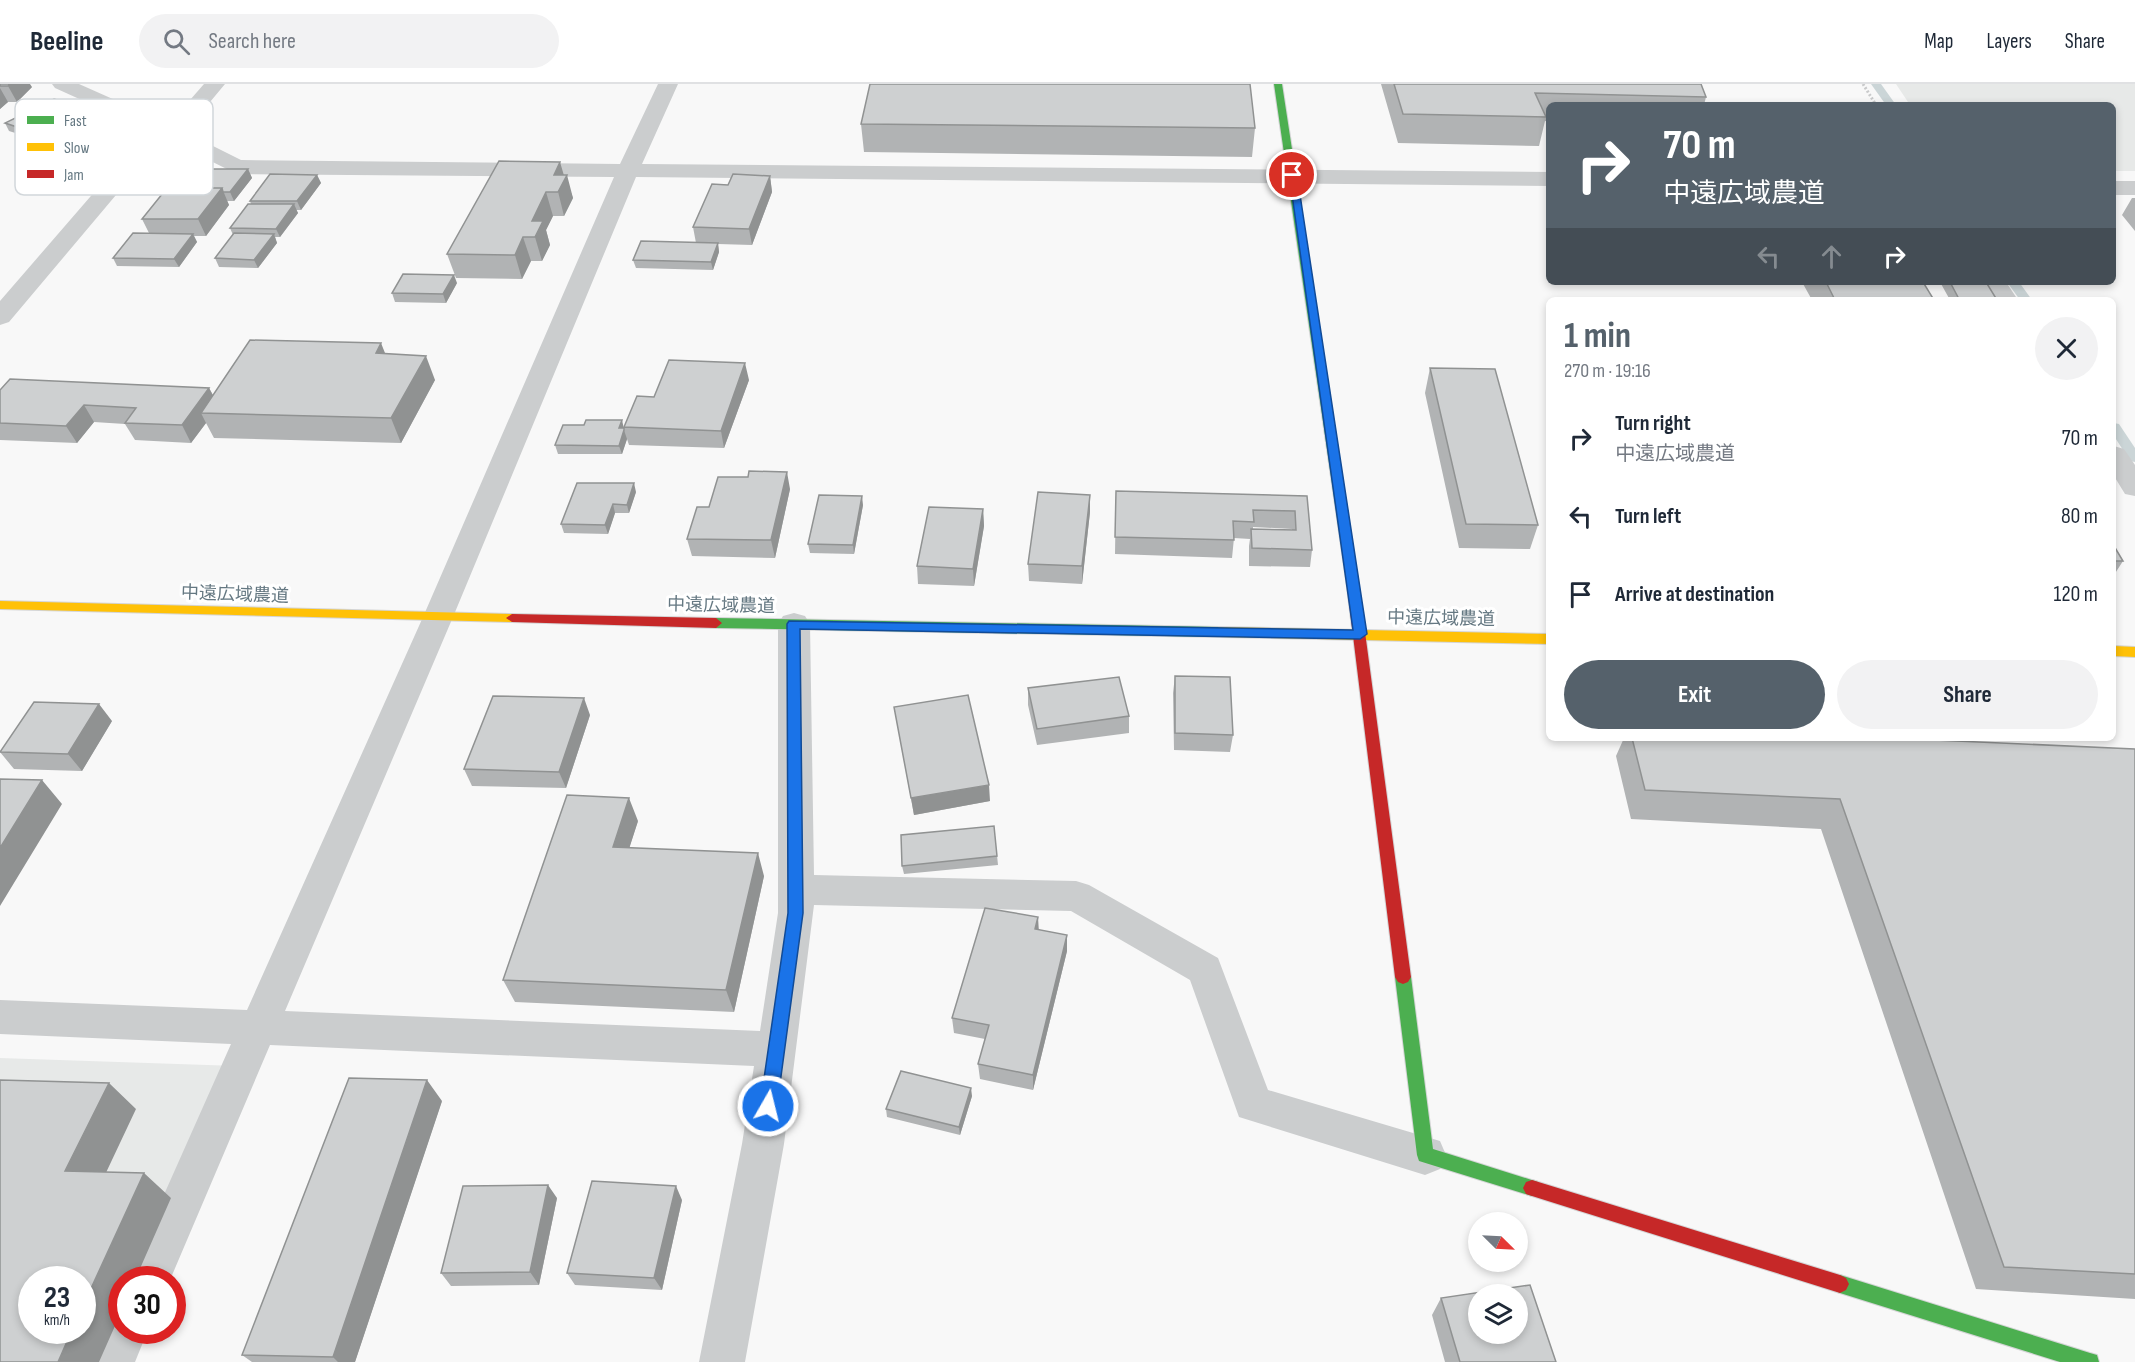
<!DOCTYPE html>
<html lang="en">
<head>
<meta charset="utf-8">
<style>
	body { margin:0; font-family:"Sofia Sans Condensed","Noto Sans JP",sans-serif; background:#f2f2f3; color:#1f2937; height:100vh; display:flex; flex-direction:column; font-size:22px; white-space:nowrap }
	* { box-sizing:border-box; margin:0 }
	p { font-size:20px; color:#747a83 }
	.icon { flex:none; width:33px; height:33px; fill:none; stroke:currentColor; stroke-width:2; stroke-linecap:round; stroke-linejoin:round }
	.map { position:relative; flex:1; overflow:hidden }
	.drawer { position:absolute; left:1546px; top:213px; width:570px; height:444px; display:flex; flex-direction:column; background:#fff; border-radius:9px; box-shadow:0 3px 9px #0003 }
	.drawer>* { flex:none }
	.hud { position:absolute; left:1546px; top:18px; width:570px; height:183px; border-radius:9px; box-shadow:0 3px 9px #0003; background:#55616b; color:#fff; overflow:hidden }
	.needle { width:39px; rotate:114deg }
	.tools { position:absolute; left:1468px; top:1128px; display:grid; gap:12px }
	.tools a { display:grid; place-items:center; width:60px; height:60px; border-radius:50%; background:#fff; box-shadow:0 3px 9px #0003; font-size:30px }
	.speed { position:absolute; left:18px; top:1182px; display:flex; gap:12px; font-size:30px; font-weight:700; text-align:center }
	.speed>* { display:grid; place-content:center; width:78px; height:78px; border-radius:50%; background:#fff; box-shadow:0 3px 9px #0003; line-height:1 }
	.speed small { font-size:15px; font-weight:400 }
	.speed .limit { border:9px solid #d22; background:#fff; color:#111 }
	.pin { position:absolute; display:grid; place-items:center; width:51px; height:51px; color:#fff; margin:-26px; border:3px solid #fff; border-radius:50%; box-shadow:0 2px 6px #0007 }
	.me { position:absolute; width:66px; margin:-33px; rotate:8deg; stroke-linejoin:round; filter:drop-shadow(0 0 4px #0008) }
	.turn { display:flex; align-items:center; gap:21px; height:126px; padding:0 18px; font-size:27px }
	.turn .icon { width:78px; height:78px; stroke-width:2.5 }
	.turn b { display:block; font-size:42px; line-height:51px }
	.lanes { display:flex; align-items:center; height:57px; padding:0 18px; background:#0003; justify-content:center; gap:30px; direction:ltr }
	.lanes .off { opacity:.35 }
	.round { display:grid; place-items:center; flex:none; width:63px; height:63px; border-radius:32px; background:#f2f2f3 }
	.headline { display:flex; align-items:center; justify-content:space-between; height:102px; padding:0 18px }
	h1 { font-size:36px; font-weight:700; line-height:45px; color:#55616b }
	.primary-button { display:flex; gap:12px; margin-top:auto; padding:12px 18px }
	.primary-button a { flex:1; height:69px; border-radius:36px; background:#55616b; color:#fff; font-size:24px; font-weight:700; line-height:69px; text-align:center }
	.primary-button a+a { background:#f2f2f3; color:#1f2937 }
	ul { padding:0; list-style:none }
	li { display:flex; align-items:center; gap:18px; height:78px; padding:0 18px }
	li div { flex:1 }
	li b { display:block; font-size:22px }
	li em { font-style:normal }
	header { display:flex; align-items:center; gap:36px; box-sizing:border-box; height:84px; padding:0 30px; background:#fff; border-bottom:2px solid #e0e1e3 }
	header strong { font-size:28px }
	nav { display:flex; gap:33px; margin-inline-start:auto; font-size:21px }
	.search { width:420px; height:54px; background:#f2f2f3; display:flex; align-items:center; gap:15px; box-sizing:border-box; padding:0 21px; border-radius:33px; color:#747a83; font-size:22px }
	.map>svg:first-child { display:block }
	.built { fill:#e7e9e8; fill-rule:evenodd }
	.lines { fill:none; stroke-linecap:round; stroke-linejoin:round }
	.stream { fill:#cbd5d7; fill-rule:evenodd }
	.fast-casing { stroke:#d4d5d6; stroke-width:2 }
	.slow-casing { stroke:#d4d5d6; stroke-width:2 }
	.jam-casing { stroke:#d4d5d6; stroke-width:2 }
	.path { stroke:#c9cacb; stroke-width:3; stroke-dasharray:2 2; stroke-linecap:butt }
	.street { fill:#cbcdce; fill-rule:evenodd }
	.fast { fill:#4caf50; fill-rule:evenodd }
	.slow { fill:#ffc107; fill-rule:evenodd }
	.jam { fill:#c62828; fill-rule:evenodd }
	.wall { fill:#b1b3b4; fill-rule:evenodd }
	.shaded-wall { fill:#909292 }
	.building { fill:#ced0d1; stroke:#909292; stroke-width:1.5; fill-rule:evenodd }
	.route { fill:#1a73e8; stroke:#114b97; stroke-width:1.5 }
	.labels { text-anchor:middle; stroke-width:6; stroke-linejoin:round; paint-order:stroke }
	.street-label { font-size:18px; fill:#657882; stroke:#fff }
	.key { fill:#fff; stroke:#d1d6da; stroke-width:1.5 }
	.key-label { font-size:16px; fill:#657882 }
</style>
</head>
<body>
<header>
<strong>Beeline</strong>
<div class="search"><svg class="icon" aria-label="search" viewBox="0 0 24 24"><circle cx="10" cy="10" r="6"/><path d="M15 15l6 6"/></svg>Search here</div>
<nav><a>Map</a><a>Layers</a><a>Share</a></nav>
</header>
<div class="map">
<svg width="2135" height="1278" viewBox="0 0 2135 1278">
	<rect width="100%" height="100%" fill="#f8f8f8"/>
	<path class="built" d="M1896,0H2135V87H2114V21H1910Z
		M0,974L237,982L122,1196L121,1245L0,1278ZM32,1196H82V1246H32Z"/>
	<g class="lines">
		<path class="stream" d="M1871,0H1881L1896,21H1886Z
			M2007,198H2019L2032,216H2020Z
			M2114,339L2119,340L2135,364V378L2130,377L2114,352Z"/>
		<g class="fast-casing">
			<path id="fast" d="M1274,0H1282L1359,503L1353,507L1347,503Z
				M716,534L1219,543L1225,548L1219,553L716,544L710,539Z
				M1403,886L1408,888L1411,893L1433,1065L1538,1098L1541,1104L1538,1110L1532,1112L1419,1077L1417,1071L1395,893L1398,888Z
				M1840,1191L2090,1269L2097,1271L2099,1278H2060L1840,1209L1834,1206L1831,1200L1834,1194Z"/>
		</g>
		<g class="slow-casing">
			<path id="slow" d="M0,517L512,530L518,534L512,538L0,525Z
				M1219,543L1550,550V560L1219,553L1213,548Z
				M2114,562L2135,563V573L2114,572Z"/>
		</g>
		<g class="jam-casing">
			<path id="jam" d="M1353,499L1359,503L1411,893L1408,898L1403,900L1398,898L1395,893L1347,503Z
				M512,530L716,534L722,539L716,544L512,538L506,534Z
				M1532,1096L1840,1191L1846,1194L1849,1200L1846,1206L1840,1209L1532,1112L1526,1110L1523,1104L1526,1098Z"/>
		</g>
		<path class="path" d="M1863,0L1876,21"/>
		<path class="street" d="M52,0H79L169,40L204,0H225L185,48L241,76L620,80L658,0H678L642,80L1550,88V102L636,93L453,533L285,927L760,947L778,829V540L783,532L794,529L805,532L810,540L814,791L1076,797L1089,801L1218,874L1268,1006L1440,1057L1446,1071L1440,1085L1425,1091L1239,1033L1190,896L1071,827L814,821L784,1060L745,1278H699L742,1060L754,982L270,961L170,1196H126L231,960L0,950V916L247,926L423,533L614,93L237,90L164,54L9,238L0,241V217L148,46L55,4Z
			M2114,97H2135V111H2114Z
			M1982,198H2006L2018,216H1994Z
			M2114,362L2124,365L2135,381V412L2125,410L2114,392Z
			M122,1225V1246H148L135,1278H89L110,1230Z"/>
		<use href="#fast" class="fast"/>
		<use href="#slow" class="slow"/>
		<use href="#jam" class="jam"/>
	</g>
	<path class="wall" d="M0,0L32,3L17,18H8L0,25Z
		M1381,0H1701L1706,13L1704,21H1550V38L1545,37L1539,62L1398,59Z
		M75,22L80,30L31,54L9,47L5,39Z
		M861,40L1255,44L1252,73L864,68Z
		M248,85L252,94L234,117H227L229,121L206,152H194L197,158L179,183L117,182L113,174L149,149L142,135L180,104Z
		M317,91L321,99L301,126H296L298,129L280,153H275L277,159L258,184L219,183L215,174L233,151L230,144L251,120L250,117Z
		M564,91L573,114L564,132H553L546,146L550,161L542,177H531L522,195L456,194L447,170Z
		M770,92L772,108L752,161L718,160L719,168L713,186L636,184L633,176L696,159L693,143L728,101Z
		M2132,114H2135V147L2122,131Z
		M1802,198H1923L1934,216H1812Z
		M1940,198H1986L1997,216H1950Z
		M457,199L446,219L395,218L392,209Z
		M385,270L435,296L401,359L214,354L206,339L191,359L135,356L125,340L94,338L77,359L0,356V306L209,304L213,311Z
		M1430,284L1538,441L1530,465L1459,464L1425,309Z
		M749,296L724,364L629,361L627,355L622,370H558L555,361L624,343L654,313Z
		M790,405L775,474L692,472L687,455L709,423Z
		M1116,407L1307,412L1312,466L1310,483L1249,482V462L1250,455L1234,454L1232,474L1115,470ZM1253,443L1292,445V446L1253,445Z
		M636,408L629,429H615L608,450L564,449L561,440Z
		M863,421L854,470L810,469L808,460Z
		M983,425L984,442L974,502L918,500L917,482Z
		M1090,428L1082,500L1029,497L1028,480Z
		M2114,462L2123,477L2114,491Z
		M1175,592L1233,651L1230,668L1174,666L1173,609Z
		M1028,604L1129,632V649L1037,661L1028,621Z
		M894,623L990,717L914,731Z
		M590,631L566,704L472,702L464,685Z
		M112,637L82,687L14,685L0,668Z
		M1624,654H1890L2135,665V1215L1976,1205L1821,745L1631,735L1616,672Z
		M638,737L629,764L764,792L734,928L515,918L503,896Z
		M994,742L998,781L904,790L902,782Z
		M1038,833V846L1067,867L1033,1006L980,995L978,980L985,955L954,949L952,934Z
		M972,1012L960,1051L887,1033L886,1025Z
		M442,1017L355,1278H252L242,1271Z
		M557,1114L539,1201L451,1202L441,1189Z
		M682,1116L662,1206L575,1201L567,1189Z
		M1441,1214L1556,1278H1445L1432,1231Z"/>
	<path class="shaded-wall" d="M10,0H30L32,3L17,18L8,2Z
		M0,4L8,18L0,25Z
		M75,22L80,30L31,54L26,46Z
		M560,78L565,95L567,91L573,114L564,132L554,91Z
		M248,85L252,94L234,117L230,108Z
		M317,91L321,99L301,126L297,117Z
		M770,92L772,108L752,161L749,145Z
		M222,104L229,121L206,152L198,135Z
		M546,108L553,132L546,146L550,161L542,177L535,153L532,137Z
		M294,120L298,129L280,153L276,145Z
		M193,150L197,158L179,183L174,175Z
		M274,150L277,159L258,184L254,176Z
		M523,153L531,177L522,195L515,171Z
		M718,159L719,168L713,186L711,178Z
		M454,191L457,199L446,219L443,210Z
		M381,259L391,284L376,269Z
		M426,272L435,296L401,359L391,334Z
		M745,279L749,296L724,364L721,347Z
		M209,304L218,321L201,329L206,339L191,359L182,341Z
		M84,321L94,338L77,359L66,342Z
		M622,336L624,345L619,344Z
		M624,346L627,355L622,370L619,362Z
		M787,388L790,405L775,474L771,456Z
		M634,399L636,408L629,429L627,421Z
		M1090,411V428L1082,500V482Z
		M862,412L863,421L854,470L853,461Z
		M613,420L615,429L608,450L605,441Z
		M983,425L984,442L974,502L973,485Z
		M584,614L590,631L566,704L559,688Z
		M99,620L112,637L82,687L68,670Z
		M42,696L62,720L0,822V764Z
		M989,701L990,717L914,731L911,714Z
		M629,714L638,737L622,787L613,763Z
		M758,769L764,792L734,928L726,906Z
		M1038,833L1039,849L1035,845Z
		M1067,851V867L1033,1006V991Z
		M427,996L442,1017L355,1278H338L333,1273Z
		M109,999L136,1025L95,1112L65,1087Z
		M971,1004L972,1012L960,1051L959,1043Z
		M144,1089L171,1114L135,1196H122V1226L99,1278H58L72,1246H82V1224Z
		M548,1101L557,1114L539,1201L530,1188Z
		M676,1102L682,1116L662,1206L654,1194Z"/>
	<path class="building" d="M0,0H10L8,2H0Z
		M870,0H1250L1255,44L861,40Z
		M1394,0H1701L1706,13L1535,9L1546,33L1403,30Z
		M54,15L75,22L26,46L5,39Z
		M499,77L560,78L554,91H567L558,108H546L532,137H543L535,153H523L515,171L447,170Z
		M196,85H248L230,108H223L222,104H180Z
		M270,90L317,91L297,117H250Z
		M733,90L770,92L749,145L693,143L712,100L728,101Z
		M167,104H222L198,135H142Z
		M248,120H294L276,145L230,144Z
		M133,149L193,150L174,175L113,174Z
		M234,149L274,150L254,176L215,174Z
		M641,157L718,159L711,178L633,176Z
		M403,190L454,191L443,210L392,209Z
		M1826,198H1923L1934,216H1835Z
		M1950,198H1986L1997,216L1959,215Z
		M250,256L381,259L376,269L426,272L391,334L201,329Z
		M669,276L745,279L721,347L624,343L637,312L654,313Z
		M1430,284L1495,285L1538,441L1466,440Z
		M10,295L209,304L182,341L125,339L136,324L84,321L66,342L0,339V306Z
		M586,336H622L619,344H624V346L619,362L555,361L563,341H584Z
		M749,387L787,388L771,456L687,455L697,423H709L718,393H748Z
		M577,399H634L627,421L613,420L605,441L561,440Z
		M1116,407L1307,412L1312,466L1252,464L1251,445L1296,446L1295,427L1253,426L1254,438L1233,437L1234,456L1115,453Z
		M1038,408L1090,411L1082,482L1028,480Z
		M819,411L862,412L853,461L808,460Z
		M929,423L983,425L973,485L917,482Z
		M2114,462L2123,477H2114Z
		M1175,592L1230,593L1233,651L1175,649Z
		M1119,593L1129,632L1037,645L1028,604Z
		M968,611L989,701L911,714L894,623Z
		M493,612L584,614L559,688L464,685Z
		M34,618L99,620L68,670L0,668Z
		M1632,654H1890L2135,665V1190L2004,1183L1840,715L1645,706Z
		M0,695L42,696L0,764Z
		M567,711L629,714L613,763L758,769L726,906L503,896Z
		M994,742L997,772L902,782L901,751Z
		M985,824L1038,833L1035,845L1067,851L1033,991L978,980L989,941L952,934Z
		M901,987L971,1004L959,1043L886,1025Z
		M349,994L427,996L333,1273L242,1271Z
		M0,996L109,999L65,1087L144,1089L82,1224V1196H32V1246H72L58,1278H0Z
		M592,1097L676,1102L654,1194L567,1189Z
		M548,1101L530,1188L441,1189L463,1102Z
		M1530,1201L1556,1278H1460L1441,1214ZM1479,1210H1518V1250H1479Z"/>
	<path class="route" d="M1289,89L1297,91L1367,550L1360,555L800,545L803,829L777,1022L774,1028L768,1030L762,1028L760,1022L788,829L787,540L789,537L1353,546Z"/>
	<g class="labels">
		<g class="street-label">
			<text transform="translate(235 510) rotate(2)" y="6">中遠広域農道</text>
			<text transform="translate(721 521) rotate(1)" y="6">中遠広域農道</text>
			<text transform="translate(1441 534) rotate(1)" y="6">中遠広域農道</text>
		</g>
	</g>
	<rect x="15" y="15" width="198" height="96" rx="9" class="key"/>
	<rect x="27" y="32" width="27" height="8" fill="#4caf50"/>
	<rect x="27" y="59" width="27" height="8" fill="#ffc107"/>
	<rect x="27" y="86" width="27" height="8" fill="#c62828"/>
	<g class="key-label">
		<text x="64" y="42">Fast</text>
		<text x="64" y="69">Slow</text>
		<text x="64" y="96">Jam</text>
	</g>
</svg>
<div class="tools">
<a><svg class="needle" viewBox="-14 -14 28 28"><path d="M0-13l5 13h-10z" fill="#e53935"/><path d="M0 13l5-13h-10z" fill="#747a83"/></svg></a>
<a><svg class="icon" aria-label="layers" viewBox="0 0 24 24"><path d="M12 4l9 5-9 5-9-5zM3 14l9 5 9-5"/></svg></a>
</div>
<div class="speed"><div>23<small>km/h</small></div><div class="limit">30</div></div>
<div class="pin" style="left:1292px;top:91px;background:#d93025"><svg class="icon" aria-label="arrive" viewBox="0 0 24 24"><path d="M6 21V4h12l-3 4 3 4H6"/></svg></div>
<svg class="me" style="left:768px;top:1022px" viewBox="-20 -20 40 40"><circle r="17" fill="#1a73e8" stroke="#fff" stroke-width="3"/><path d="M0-11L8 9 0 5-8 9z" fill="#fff"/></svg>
<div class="hud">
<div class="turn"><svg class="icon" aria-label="right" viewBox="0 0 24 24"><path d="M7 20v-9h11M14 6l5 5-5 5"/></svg><div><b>70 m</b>中遠広域農道</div></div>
<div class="lanes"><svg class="icon off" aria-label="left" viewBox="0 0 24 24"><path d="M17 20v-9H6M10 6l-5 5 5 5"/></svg><svg class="icon off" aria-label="ahead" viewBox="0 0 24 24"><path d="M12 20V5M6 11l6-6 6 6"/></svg><svg class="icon" aria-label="right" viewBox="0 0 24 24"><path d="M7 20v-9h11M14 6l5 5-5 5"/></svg></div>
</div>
<section class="drawer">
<div class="headline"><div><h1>1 min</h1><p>270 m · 19:16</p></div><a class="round"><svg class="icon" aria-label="close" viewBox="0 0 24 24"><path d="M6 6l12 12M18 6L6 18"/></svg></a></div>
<ul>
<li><svg class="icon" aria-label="right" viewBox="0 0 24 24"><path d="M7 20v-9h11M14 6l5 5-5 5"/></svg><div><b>Turn right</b><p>中遠広域農道</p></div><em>70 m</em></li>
<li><svg class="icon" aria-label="left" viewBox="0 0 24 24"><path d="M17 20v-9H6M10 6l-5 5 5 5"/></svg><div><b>Turn left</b></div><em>80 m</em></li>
<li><svg class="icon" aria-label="arrive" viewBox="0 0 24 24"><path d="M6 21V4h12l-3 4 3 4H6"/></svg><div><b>Arrive at destination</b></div><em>120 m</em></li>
</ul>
<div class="primary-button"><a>Exit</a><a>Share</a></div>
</section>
</div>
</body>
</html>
